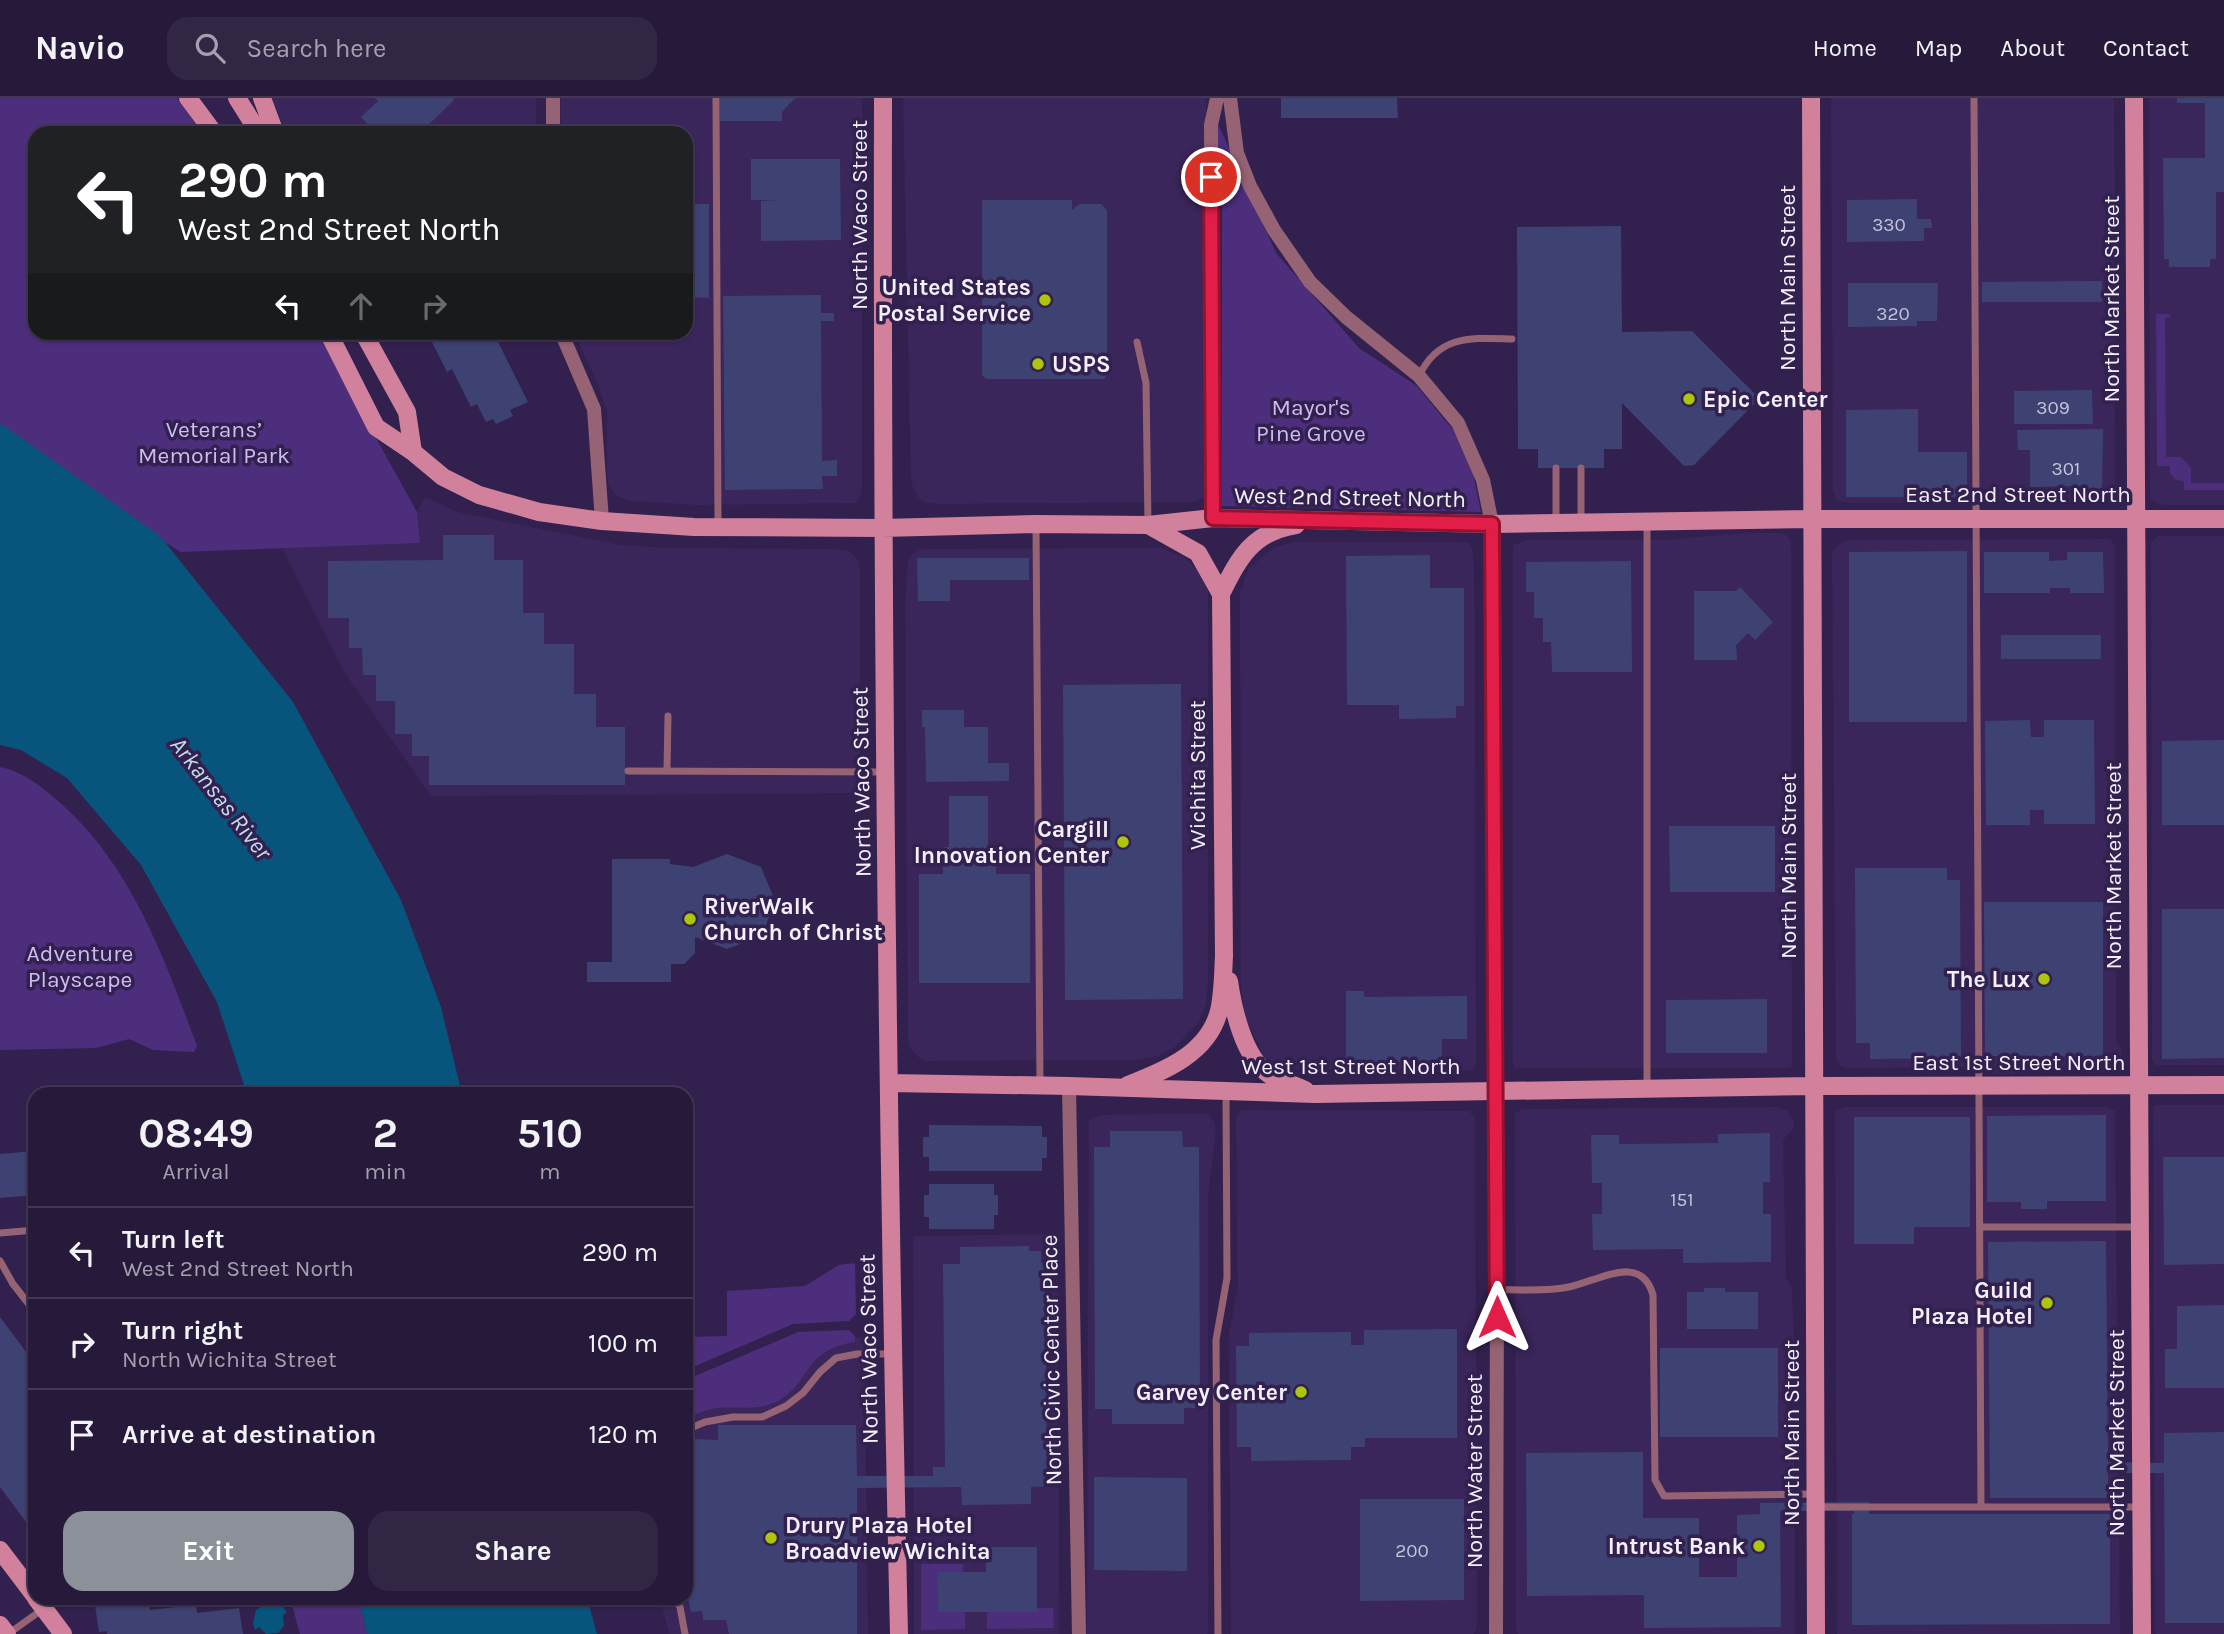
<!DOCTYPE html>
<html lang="en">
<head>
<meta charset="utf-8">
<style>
	body { margin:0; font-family:Karla,sans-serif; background:#322645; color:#f1f3f6; height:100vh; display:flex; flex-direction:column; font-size:26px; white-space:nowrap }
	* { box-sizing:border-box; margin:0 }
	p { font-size:23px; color:#a4a0af }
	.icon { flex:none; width:38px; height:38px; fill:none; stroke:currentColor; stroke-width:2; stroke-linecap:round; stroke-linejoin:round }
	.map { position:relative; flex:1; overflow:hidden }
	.drawer { position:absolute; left:28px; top:989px; width:665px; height:518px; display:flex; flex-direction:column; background:#26193a; border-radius:21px; box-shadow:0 2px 5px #0004,0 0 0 2px #423854 }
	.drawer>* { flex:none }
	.guide { position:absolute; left:28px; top:28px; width:665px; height:214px; border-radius:21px; box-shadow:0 2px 5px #0004,0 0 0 2px #423854; background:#202124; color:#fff; overflow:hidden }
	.pin { position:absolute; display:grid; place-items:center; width:60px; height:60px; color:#fff; margin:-30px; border:4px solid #fff; border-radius:50%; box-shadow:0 2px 7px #0007 }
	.me { position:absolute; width:77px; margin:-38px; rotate:0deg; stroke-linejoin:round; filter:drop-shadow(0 0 5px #0008) }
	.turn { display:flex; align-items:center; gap:24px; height:147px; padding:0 35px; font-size:32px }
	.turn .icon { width:91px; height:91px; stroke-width:2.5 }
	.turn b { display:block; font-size:49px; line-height:60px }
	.lanes { display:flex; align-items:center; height:66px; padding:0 35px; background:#0003; justify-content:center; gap:35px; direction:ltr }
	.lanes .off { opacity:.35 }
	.eta { display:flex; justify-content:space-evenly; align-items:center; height:119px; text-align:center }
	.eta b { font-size:42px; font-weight:700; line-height:49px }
	.button { display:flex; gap:14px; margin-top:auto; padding:14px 35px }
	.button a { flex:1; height:80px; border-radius:21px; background:#8c9099; color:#fff; font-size:28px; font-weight:700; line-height:80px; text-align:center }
	.button a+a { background:#322645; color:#f1f3f6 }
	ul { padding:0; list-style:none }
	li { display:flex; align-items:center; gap:21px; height:91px; padding:0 35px; border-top:2px solid #423854 }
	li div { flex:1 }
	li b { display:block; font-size:26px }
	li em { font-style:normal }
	header { display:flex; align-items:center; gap:42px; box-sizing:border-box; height:98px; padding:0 35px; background:#26193a; border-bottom:2px solid #423854 }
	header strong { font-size:33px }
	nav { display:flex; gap:38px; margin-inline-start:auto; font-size:24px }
	.search { width:490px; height:63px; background:#322645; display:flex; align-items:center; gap:18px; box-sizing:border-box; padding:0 24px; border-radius:21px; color:#a4a0af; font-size:26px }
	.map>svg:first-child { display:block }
	.built { fill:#3a265a }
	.green { fill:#4d2e7d }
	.water { fill:#07557c }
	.building { fill:#3e4272 }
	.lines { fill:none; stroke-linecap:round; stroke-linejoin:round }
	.lane { stroke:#966374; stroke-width:7 }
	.street { stroke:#966374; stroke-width:14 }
	.secondary { stroke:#d1819c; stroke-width:18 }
	.route-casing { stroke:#92132f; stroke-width:18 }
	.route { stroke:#e11d48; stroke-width:12 }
	.poi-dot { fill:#adc60d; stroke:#32214e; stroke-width:2.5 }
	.labels { text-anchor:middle; stroke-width:7; stroke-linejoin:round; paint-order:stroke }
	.number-label { font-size:19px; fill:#c6c4d9 }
	.street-label { font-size:23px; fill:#f3effb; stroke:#32214e }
	.poi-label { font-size:23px; font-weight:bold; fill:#f3effb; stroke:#32214e; text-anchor:end }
	.park-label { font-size:23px; fill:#cdbdf1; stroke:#32214e }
	.water-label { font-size:24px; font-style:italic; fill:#c3dcee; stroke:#32214e }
</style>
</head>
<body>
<header>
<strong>Navio</strong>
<div class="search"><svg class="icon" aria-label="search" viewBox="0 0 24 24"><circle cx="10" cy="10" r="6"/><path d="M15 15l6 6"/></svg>Search here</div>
<nav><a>Home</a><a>Map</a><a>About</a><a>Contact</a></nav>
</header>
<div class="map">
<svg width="2224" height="1536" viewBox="0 0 2224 1536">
	<rect width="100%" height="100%" fill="#32214e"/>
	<path class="built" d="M272,0H536V35H286Z
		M561,0H862V390L860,399L855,405L698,407L631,403L617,398L609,388L607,377V314L598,286L574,235L686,234V35H561Z
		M903,0H1206L1208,390L1206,397L1200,401L1194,404L937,406L925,405L918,399L913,390L911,380Z
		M1831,0H2114L2115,397L2111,403L1848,405L1836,402L1833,391Z
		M2149,0H2224V407H2163L2152,403L2150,399Z
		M425,399L458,414L620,447L668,450L836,451L849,453L858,462L860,472V695L431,698L344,574L282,450L420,445L417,414Z
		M1744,435H1781L1786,436L1791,445L1792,968L1789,970H1516L1513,967V447L1527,442H1666Z
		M2158,438H2224V967H2157L2154,966L2152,961L2151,444Z
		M2110,441L2115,447L2116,936V942L2122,953L2120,968L2112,974L2105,975L2094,970L2029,969L2017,976H1989L1984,969L1845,970L1840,968L1836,959L1832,457L1834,451L1842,444L1850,442Z
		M1293,444H1462L1469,445L1472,450L1474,464L1476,964L1474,970L1470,973L1282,971L1275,969L1264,958L1245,919L1241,886L1240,495L1249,470L1273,450Z
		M1161,450L1184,459L1199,474L1208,492V886L1206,906L1199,924L1175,949L1157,958L1137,962L926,963L918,959L911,951L908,942L905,504L908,462L913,455L923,451Z
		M2158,1007H2224V1536H2156L2155,1532L2153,1013L2154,1008Z
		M1776,1009L1788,1013L1794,1024L1793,1031L1783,1042L1786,1180L1792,1190L1794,1243L1787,1258L1785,1270L1787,1329L1794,1350L1795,1536H1518L1516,1530L1515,1015L1522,1011Z
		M1844,1009H2108L2115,1013L2120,1536H1837L1835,1017L1836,1012Z
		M1248,1012L1469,1013L1475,1020L1477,1524L1476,1532L1473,1536H1231L1229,1236L1238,1187L1236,1019L1240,1013Z
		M1204,1015L1209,1017L1214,1023L1216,1033L1208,1099V1533L1207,1536H1087L1089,1022L1100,1017Z
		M1057,1136L1059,1536H914L913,1138Z
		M864,1239L868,1536H669L660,1500H686V1310L833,1241Z"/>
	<path class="green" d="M0,0H177L202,35H35V234L318,235L417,414L420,445L181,454L0,344Z
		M1213,15L1276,155L1359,250L1417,288L1453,332L1473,376L1481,414L1222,408V80Z
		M2156,216H2170V219L2165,220L2166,359H2181L2191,370V385H2224V392H2184V383L2176,382L2170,375V368H2157Z
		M0,669C20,673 36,684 51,697C129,760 163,857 197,948L194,954L153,952L129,941L96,950L0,952Z
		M855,1165L856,1216L849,1223L793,1226L686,1272V1239L727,1238V1193L805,1188L839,1167Z
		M849,1232L855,1238V1244C801,1252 812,1286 776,1304C755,1314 732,1307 711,1311C702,1313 694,1317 686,1321V1282L798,1234Z
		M921,1466H963V1474L937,1475L938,1513L965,1514V1531L921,1532Z
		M290,1500H359L367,1536H300Z
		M1037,1510H1053L1054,1530L987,1531V1514H1037Z"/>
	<path class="water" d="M0,325L160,438L293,604L401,802L441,909L462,996H247L217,904L141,767L67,680L21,652L0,647Z
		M359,1500H587L597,1536H367Z
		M268,1505L283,1509L287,1514L283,1517L284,1528L278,1535L266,1536L259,1529L255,1532L253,1525L256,1512Z"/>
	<path class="building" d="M375,0H453L454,2L420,35H376L361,19L378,3Z
		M720,0H795L782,14V23H720Z
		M1281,0H1397L1398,20H1281Z
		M2177,0H2224V94H2216V161H2210V169H2169V161H2164L2163,60H2205V5H2177Z
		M751,61H840L841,142L761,143V103L780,102H751Z
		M1917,101V121H1931L1932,130H1924V143L1847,144V102Z
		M982,102H1072V112L1080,106H1101L1107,112V277L1104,281H986L982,277Z
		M686,106H709V200L686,199Z
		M1621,128L1622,234L1692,233L1756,297L1755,305L1694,367L1684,368L1622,305V351H1604V370H1538V351H1518L1517,129Z
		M2102,183V204H1982V184Z
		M1848,185H1938L1937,223H1917V228L1848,229Z
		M821,197V215H834V223H821L822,363L837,362V378H822L823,391L725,392L723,198Z
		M427,234H493L528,304L510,312L513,318L496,326L493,321L486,324L477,306L471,309L452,271L447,274Z
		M2092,292L2093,326H2014V293Z
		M1918,311V354H1967V399H1846V312Z
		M2103,331L2102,393L2076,394V388L2030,389V352H2018L2017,332Z
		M443,437H494V462H523V515H544V546H574V596H596V629H625V687H429V658H412V636H395V603H376V577H363L362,550H349V520H328V463L443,462Z
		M1967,453V624H1849V454Z
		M1984,454H2049V463L2067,462V454H2103L2104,495H2070V490H2050V495H1984Z
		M1430,457V490H1464V608H1456V620L1399,621V607H1347L1346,458Z
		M917,460H1029V482H950V503H918Z
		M1631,463L1632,574H1552L1551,544H1543V520H1534V494H1526V464Z
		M1740,489L1773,524L1755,542L1748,535L1736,547L1737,562H1694V493H1736Z
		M2001,537H2101V561H2001Z
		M1181,586L1183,901L1065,902L1063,587Z
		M922,612H964V629H988V665H1009V683L926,684L925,629H922Z
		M2030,622L2031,639H2044V622H2094L2095,726H2044V712H2030V727H1986L1985,623Z
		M2224,642V727H2162V643Z
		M949,698H988V749H996V776H1030V885H919V776H943V749H949Z
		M1669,728H1775V794H1670Z
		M727,756L761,769L775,803L762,838L727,851L695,839V855L684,866H671V884H587V864H612V761H670V766L693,769Z
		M1855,770H1947V782H1960L1961,960L1870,961V945H1856Z
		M1984,804H2103V959L1985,958Z
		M2162,811H2224V960L2162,961Z
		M1346,893H1364V899L1467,898V941H1442V964H1346Z
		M1767,901V955H1666V902Z
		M2106,1017V1103H2047V1111H2021V1104H1987V1018Z
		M1854,1019H1970V1129H1914V1146H1854Z
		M929,1027L1042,1028V1039H1047V1060H1042V1073H929V1059H923V1039H929Z
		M1110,1033H1182L1183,1049H1199L1200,1310H1184V1326H1112V1311H1095L1094,1049H1110Z
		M1770,1035V1084H1763V1116H1771V1164L1683,1165V1151L1593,1152L1592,1116H1602V1085H1592L1591,1037H1619V1046L1718,1045V1036Z
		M35,1053V1097L0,1100V1056Z
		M2163,1059H2224V1166L2164,1167Z
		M929,1086H994V1097H998V1117H994V1131H929V1119H924V1097H929Z
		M2106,1143L2108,1364L2164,1365V1335L2224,1334V1525H2165L2164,1375H2108V1400H1990L1988,1144Z
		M1029,1148V1153H1041V1165H1045L1047,1388L1031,1389V1406L962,1407L961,1389L857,1390V1536H729L726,1522H703L702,1513L691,1514L686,1491V1362L695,1341L718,1342V1327H856L857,1378H933V1369H945L943,1166H960V1149Z
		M1704,1190H1725V1194H1758V1231H1687V1194H1704Z
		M2224,1207V1290H2165V1251H2177V1208Z
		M0,1219L35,1266V1436L0,1389Z
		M1457,1231V1340H1365V1349H1351V1362L1251,1363V1349H1237L1236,1248H1249V1235L1351,1234V1247H1364V1232Z
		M1660,1250H1778V1339H1660Z
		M1643,1354V1420H1699V1479H1737V1417L1760,1416V1405L1869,1404V1416H2110V1526L1852,1527V1416H1854V1413H1780L1781,1529L1644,1530V1497L1527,1498L1526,1355Z
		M1094,1379L1187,1380V1473L1094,1472Z
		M1360,1401H1464V1502L1360,1503Z
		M986,1449H1037V1514H938L937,1474H986Z
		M149,1500L150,1512L176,1509L175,1500H195L197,1515L239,1510L243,1536H107V1533L99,1534L95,1507Z"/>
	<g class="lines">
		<path class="lane" d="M716,0L718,428
			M1974,0L1981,1409
			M1137,244L1146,285L1148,427
			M1419,278C1439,236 1472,240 1512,241
			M1556,370V425
			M1581,370V425
			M1647,426V991
			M1036,428L1040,986
			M628,673L885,674
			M667,673L668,618
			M1980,1129H2139
			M0,1135L35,1132
			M0,1163L13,1186L35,1214
			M1497,1192C1520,1191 1546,1194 1569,1189C1598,1183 1641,1154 1653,1197L1655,1382L1664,1398L1814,1396
			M686,1332L705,1324L733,1319H762L786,1308L803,1295L820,1274L836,1260L857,1256H891
			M1816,1409H2140
			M673,1500L680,1509L685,1536
			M8,1536L57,1501L79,1502L82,1500
			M1218,1536L1216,1242L1227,1180L1226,995"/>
		<path class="street" d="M1230,0L1237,55L1250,88L1274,132L1310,184L1346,219L1419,278L1458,325L1483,382L1492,426L1497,1192L1496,1536
			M553,35V0
			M561,234L594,311L602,423
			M1213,420L1211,27L1217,0
			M1069,988L1079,1536"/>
		<path class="secondary" d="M188,0L214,35
			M237,0L259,35
			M262,0L275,35
			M883,0C882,512 887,1024 899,1536
			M1811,0L1816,1536
			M2134,0L2142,1536
			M328,234L376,329L413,354L443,379L479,397L539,414L602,423L694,429L883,430L1036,426L1148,427L1213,420L1492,426L1812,421H2224
			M363,234L407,314L413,354
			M1148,427L1198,455L1221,496
			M1229,883C1233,911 1244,961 1270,977C1281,983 1294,987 1305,992
			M889,985L1069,988L1315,996L1814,988L2224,987
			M1128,987C1164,973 1208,956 1219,913C1223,896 1223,876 1224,858L1221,496C1239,460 1252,434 1296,427
			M0,1452L35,1498
			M36,1500L63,1536
			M0,1527L7,1536"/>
	</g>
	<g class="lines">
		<g class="route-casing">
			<path id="route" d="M1211,79L1213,420L1492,426L1497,1219"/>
		</g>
		<use href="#route" class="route"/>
	</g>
	<g class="poi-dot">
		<circle cx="1045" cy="202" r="7"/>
		<circle cx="1038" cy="266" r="7"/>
		<circle cx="1689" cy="301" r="7"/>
		<circle cx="1123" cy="744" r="7"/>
		<circle cx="690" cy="821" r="7"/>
		<circle cx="2044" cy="881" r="7"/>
		<circle cx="2047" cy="1205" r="7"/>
		<circle cx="1301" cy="1294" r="7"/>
		<circle cx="771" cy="1440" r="7"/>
		<circle cx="1759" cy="1448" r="7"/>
	</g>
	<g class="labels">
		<g class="number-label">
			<text x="1889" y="133">330</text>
			<text x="1893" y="222">320</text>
			<text x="2053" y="316">309</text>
			<text x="2066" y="377">301</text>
			<text x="1682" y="1108">151</text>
			<text x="1412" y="1459">200</text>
		</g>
		<g class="street-label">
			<text transform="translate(859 117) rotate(-90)" y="8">North Waco Street</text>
			<text transform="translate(1787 180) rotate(-90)" y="8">North Main Street</text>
			<text transform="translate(2111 201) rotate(-90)" y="8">North Market Street</text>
			<text x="2018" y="404">East 2nd Street North</text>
			<text transform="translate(1350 399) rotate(1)" y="8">West 2nd Street North</text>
			<text transform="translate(1197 677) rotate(-90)" y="8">Wichita Street</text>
			<text transform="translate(861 684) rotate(-91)" y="8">North Waco Street</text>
			<text transform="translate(1788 768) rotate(-90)" y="8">North Main Street</text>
			<text transform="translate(2113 768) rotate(-90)" y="8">North Market Street</text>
			<text x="2019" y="972">East 1st Street North</text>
			<text x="1351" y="976">West 1st Street North</text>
			<text transform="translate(868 1251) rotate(-91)" y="8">North Waco Street</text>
			<text transform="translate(1051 1262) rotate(-91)" y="8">North Civic Center Place</text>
			<text transform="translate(1791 1335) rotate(-90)" y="8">North Main Street</text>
			<text transform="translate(2116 1335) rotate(-90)" y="8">North Market Street</text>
			<text transform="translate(1474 1373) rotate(-90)" y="8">North Water Street</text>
		</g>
		<g class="poi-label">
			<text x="1031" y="197">United States<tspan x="1031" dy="26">Postal Service</tspan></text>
			<text x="1052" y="274" text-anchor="start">USPS</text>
			<text x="1703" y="309" text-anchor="start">Epic Center</text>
			<text x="1109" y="739">Cargill<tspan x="1109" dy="26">Innovation Center</tspan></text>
			<text x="704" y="816" text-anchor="start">RiverWalk<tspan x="704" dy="26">Church of Christ</tspan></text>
			<text x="2030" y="889">The Lux</text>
			<text x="2033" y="1200">Guild<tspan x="2033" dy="26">Plaza Hotel</tspan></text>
			<text x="1287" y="1302">Garvey Center</text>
			<text x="785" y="1435" text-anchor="start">Drury Plaza Hotel<tspan x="785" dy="26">Broadview Wichita</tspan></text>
			<text x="1745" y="1456">Intrust Bank</text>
		</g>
		<g class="park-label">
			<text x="1311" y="317">Mayor's<tspan x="1311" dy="26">Pine Grove</tspan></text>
			<text x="214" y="339">Veterans’<tspan x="214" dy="26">Memorial Park</tspan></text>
			<text x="80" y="863">Adventure<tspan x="80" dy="26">Playscape</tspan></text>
		</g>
		<g class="water-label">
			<text transform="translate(221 700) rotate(52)" y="8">Arkansas River</text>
		</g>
	</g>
</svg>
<div class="pin" style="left:1211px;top:79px;background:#d93025"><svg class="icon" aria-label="arrive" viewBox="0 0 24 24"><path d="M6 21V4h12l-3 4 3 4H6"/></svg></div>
<svg class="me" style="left:1497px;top:1219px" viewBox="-20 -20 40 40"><path d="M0-17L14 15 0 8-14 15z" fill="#e11d48" stroke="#fff" stroke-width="4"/></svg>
<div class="guide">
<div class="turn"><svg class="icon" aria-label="left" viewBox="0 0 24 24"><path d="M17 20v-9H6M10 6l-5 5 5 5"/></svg><div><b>290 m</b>West 2nd Street North</div></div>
<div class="lanes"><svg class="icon" aria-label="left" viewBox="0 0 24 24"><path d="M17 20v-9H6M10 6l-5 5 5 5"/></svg><svg class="icon off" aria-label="ahead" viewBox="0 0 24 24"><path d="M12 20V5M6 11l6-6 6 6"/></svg><svg class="icon off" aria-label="right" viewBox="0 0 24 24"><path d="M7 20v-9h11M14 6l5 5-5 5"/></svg></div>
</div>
<section class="drawer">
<div class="eta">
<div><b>08:49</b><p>Arrival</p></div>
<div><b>2</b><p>min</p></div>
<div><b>510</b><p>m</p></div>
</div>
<ul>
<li><svg class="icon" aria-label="left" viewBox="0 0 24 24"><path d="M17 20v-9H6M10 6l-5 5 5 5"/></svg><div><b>Turn left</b><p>West 2nd Street North</p></div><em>290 m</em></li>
<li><svg class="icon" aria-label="right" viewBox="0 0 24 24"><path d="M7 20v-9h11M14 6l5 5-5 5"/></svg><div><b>Turn right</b><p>North Wichita Street</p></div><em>100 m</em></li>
<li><svg class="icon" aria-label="arrive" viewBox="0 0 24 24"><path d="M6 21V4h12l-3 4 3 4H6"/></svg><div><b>Arrive at destination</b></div><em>120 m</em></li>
</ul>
<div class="button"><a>Exit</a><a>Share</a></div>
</section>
</div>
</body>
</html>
